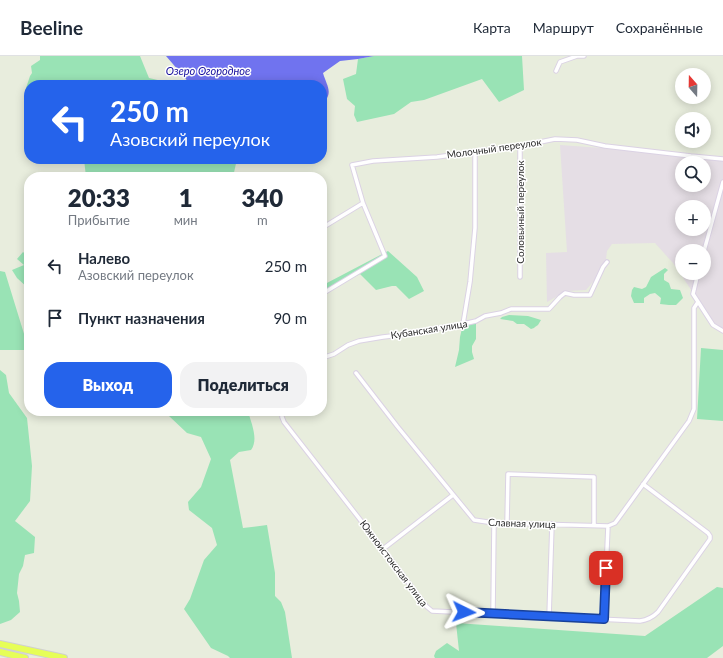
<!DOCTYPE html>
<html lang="ru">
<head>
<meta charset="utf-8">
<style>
	body { margin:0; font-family:Lato,sans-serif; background:#f2f2f3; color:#1f2937; height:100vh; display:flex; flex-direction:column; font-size:15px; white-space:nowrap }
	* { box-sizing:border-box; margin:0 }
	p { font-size:13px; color:#747a83 }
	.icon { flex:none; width:22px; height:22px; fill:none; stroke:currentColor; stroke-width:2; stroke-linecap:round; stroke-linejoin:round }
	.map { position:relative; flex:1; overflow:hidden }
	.panel { position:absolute; left:24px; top:116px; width:303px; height:244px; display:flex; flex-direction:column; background:#fff; border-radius:16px; box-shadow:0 2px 10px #0003 }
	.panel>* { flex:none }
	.top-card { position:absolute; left:24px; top:24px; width:303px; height:84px; border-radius:16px; box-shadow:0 2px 10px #0003; background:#2563eb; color:#fff; overflow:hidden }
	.needle { width:26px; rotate:340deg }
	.fabs { position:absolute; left:675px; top:12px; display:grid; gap:8px }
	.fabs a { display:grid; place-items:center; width:36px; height:36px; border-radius:50%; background:#fff; box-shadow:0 2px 10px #0003; font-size:20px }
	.pin { position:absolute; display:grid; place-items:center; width:34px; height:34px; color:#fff; margin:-17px; border-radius:8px; box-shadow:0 2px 6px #0006 }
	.me { position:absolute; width:44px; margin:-22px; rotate:93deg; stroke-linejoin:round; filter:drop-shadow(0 0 3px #0008) }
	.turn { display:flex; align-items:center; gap:14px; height:84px; padding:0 20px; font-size:18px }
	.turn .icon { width:52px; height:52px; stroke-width:2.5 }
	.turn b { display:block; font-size:28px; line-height:34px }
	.eta { display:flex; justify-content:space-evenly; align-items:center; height:68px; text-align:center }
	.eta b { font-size:24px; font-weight:800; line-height:28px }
	.action { display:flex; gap:8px; margin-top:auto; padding:8px 20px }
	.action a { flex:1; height:46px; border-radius:16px; background:#2563eb; color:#fff; font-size:16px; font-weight:800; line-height:46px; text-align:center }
	.action a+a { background:#f2f2f3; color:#1f2937 }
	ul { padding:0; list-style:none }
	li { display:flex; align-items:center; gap:12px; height:52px; padding:0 20px }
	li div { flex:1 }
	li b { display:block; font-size:15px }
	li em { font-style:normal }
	header { display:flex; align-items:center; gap:24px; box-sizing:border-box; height:56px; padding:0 20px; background:#fff; border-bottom:1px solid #e0e1e3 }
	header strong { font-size:19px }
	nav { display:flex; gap:22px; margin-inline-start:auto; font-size:14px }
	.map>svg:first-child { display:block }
	.industrial { fill:#e5dee5; fill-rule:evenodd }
	.green { fill:#99e3b5 }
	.water { fill:#7073ef }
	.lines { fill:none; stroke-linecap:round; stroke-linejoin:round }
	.street-casing { stroke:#dbd2e4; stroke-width:5.5 }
	.highway-casing { stroke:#d0d0d0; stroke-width:8 }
	.street { stroke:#fff; stroke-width:3.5 }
	.highway { stroke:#e6fe57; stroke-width:6 }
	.route-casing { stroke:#184099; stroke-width:10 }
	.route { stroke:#2563eb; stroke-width:7 }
	.labels { text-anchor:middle; stroke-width:3; stroke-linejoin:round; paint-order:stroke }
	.street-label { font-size:10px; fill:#2b2b2b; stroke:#fff }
	.water-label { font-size:11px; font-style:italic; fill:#150d9d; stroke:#fff }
</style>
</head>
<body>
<header>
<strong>Beeline</strong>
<nav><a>Карта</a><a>Маршрут</a><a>Сохранённые</a></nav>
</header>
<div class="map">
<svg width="723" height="602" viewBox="0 0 723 602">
	<rect width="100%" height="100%" fill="#e8eddd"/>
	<path class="industrial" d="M560,89L616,93L723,105V274L711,265L694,238L673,207L655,187L612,188L607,195L606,203L596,222L586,234L567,235L547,246L546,197L567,196ZM682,107H704V129H682ZM682,151H704V173H682ZM682,195H704V217H682Z"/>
	<path class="green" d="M40,0H140L149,22L162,25L166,29H29V55L25,49V35L30,20L32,17L31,10L40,4Z
		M374,0H522L524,34L499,46L482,23L424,44L411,46L394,58L357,66L354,59L355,50L347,43L343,23L356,18L358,3Z
		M84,103H237L233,121H86Z
		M388,195L417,221L424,235L409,243L396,230H392L376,234L360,218L322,237V226L325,228Z
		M23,196L29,201V233L17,222L12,214L24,209L17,203Z
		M665,212L668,214L664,218V224L669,227L671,233L680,234L683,242L676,249H669L660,248L661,242L655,237L650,238L644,242V247H634L631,240L632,234L634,231L642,233L646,231L651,221Z
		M0,215L5,216L29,294H0Z
		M509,259L528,260L541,264L538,269L535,271L534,272L531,273L524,268H517L513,265L500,263L502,261Z
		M476,265V283L472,290V296L474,303L455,311L459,294L460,281L463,268Z
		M701,292L723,294V365L697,363Z
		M0,314L6,319L9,337L27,362L32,410L30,445L15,465L35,481L34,497L25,499L23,510L19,518L17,537L19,545L20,556L11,564L0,568Z
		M168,355H248C251,367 259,383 251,394L239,396L230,404L243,472L267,469L275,517V540L281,546L285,556L292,602H230L228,600L211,592L184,553L190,543L204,504L217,489L212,472L189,454L188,446L201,431L211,403L201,381L187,377L169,360Z
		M717,531L723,532V590L707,602H435L434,600L436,595L447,587L459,595L456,567L645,580Z"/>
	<path class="water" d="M166,0H374L358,3L340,5L323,17C327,31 334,36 322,49V29H191Z"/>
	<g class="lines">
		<g class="street-casing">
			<path id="street" d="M556,15L560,6L577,0H584
				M520,90V221
				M322,172L363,147L352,109L373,105L437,101L520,90L555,83L577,84L605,90L691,100L723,103
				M704,195L723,126
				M698,217L693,238L713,269L723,275
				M322,238L385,200L363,147
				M463,268L470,226L475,172V95
				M322,302L334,298L348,289L359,285L383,281L400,279L463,268L476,265L485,260L501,257L511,253H549L560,241L565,237L574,239H590L603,211L607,206
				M356,317L397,370L474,464L494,467L608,470L615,467L618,463L689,365L694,353V252L698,246
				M282,355V361L284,366L383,493L426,550L432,555L640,565C647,564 653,561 658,556L710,483V480L708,477L643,428
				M507,467L508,418L594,421V469
				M383,493L453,439
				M493,558L494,467
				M549,561L552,468
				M604,563L608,470"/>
		</g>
		<g class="highway-casing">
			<path id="highway" d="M0,588L64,602
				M0,596L25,602"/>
		</g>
		<use href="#street" class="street"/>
		<use href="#highway" class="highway"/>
	</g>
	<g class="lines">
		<g class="route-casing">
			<path id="route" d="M464,556L604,563L606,512"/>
		</g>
		<use href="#route" class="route"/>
	</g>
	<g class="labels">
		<g class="street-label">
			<text transform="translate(494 92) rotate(-8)" y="4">Молочный переулок</text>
			<text transform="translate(520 156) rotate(-90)" y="4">Соловьиный переулок</text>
			<text transform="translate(429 273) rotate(-9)" y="4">Кубанская улица</text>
			<text transform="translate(522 467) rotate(2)" y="4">Славная улица</text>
			<text transform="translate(394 507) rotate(53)" y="4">Южноистокская улица</text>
		</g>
		<g class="water-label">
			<text x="208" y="19">Озеро Огородное</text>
		</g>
	</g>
</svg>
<div class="fabs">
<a><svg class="needle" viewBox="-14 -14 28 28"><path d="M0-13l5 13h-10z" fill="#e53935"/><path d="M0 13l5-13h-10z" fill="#747a83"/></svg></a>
<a><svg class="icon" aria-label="sound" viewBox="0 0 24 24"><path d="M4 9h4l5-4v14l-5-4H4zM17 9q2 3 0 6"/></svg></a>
<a><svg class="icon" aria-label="search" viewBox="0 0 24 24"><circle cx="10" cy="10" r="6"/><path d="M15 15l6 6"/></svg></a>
<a>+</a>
<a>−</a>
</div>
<div class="pin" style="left:606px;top:512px;background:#d93025"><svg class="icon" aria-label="arrive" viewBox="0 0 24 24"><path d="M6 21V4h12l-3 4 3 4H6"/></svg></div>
<svg class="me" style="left:464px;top:556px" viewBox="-20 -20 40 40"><path d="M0-17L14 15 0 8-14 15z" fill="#2563eb" stroke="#fff" stroke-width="4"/></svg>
<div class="top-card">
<div class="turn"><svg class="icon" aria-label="left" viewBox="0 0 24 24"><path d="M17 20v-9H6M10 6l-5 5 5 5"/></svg><div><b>250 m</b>Азовский переулок</div></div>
</div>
<section class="panel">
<div class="eta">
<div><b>20:33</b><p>Прибытие</p></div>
<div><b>1</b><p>мин</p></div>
<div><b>340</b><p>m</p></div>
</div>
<ul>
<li><svg class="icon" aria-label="left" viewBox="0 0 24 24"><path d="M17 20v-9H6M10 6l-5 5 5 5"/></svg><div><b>Налево</b><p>Азовский переулок</p></div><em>250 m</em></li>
<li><svg class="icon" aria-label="arrive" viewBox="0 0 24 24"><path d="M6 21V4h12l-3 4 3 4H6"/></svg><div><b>Пункт назначения</b></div><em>90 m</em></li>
</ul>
<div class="action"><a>Выход</a><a>Поделиться</a></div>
</section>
</div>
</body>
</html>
